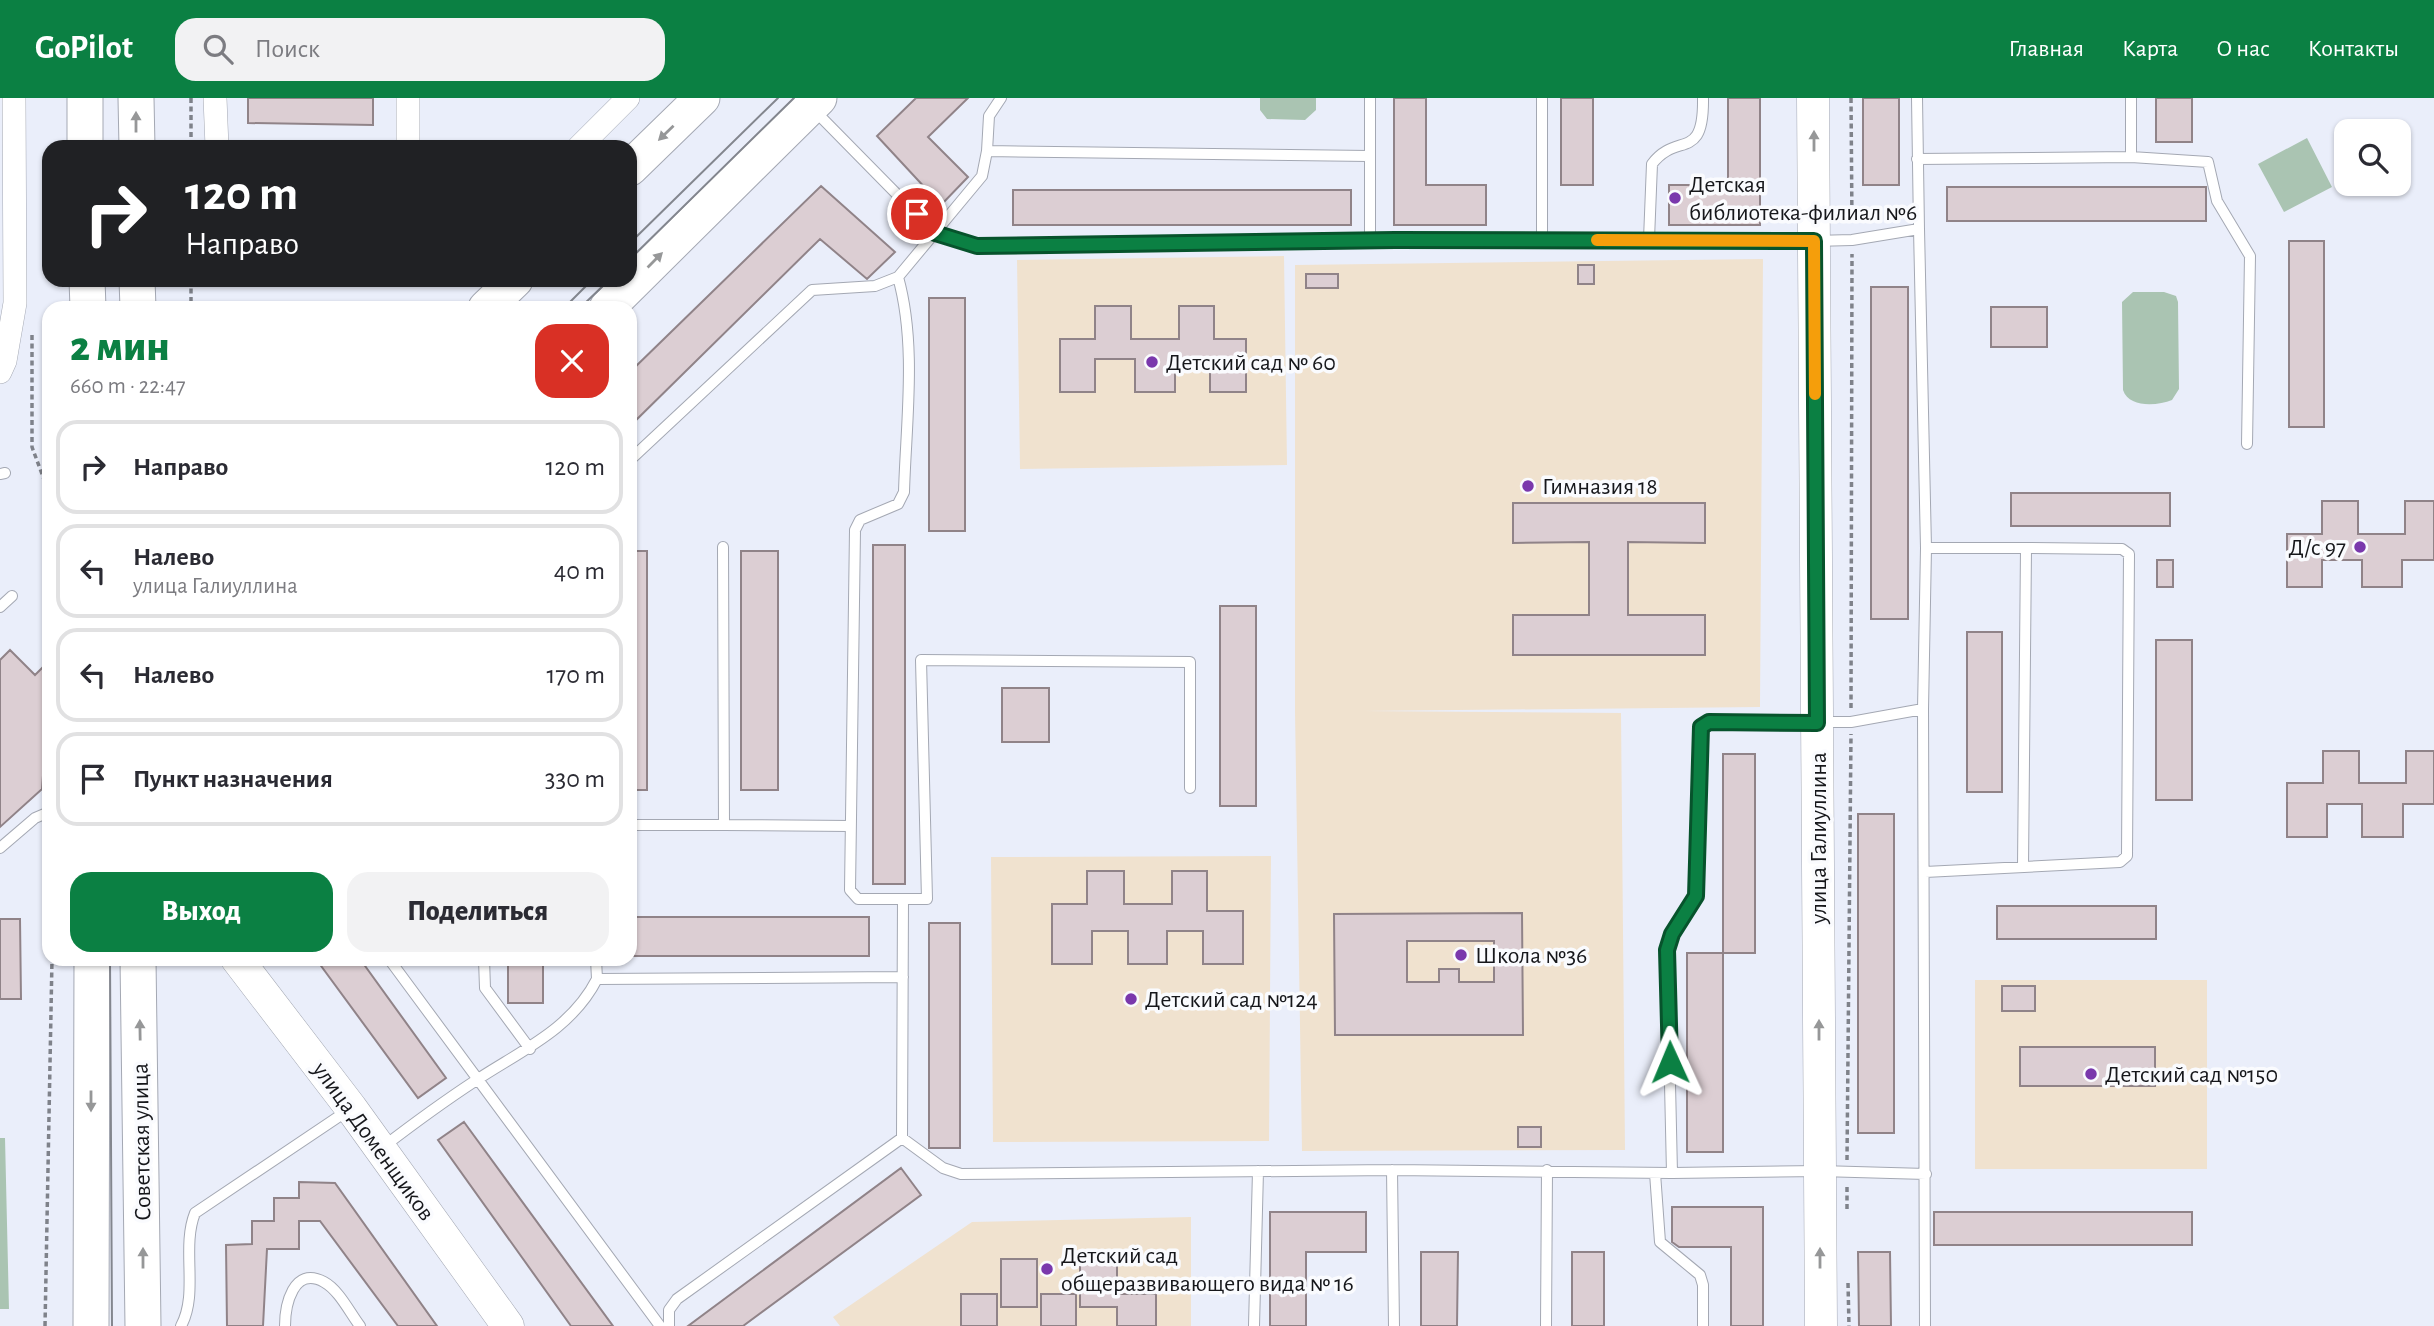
<!DOCTYPE html>
<html lang="ru">
<head>
<meta charset="utf-8">
<style>
	body { margin:0; font-family:"Alegreya Sans",sans-serif; background:#f2f2f3; color:#2b2b33; height:100vh; display:flex; flex-direction:column; font-size:26px; white-space:nowrap }
	* { box-sizing:border-box; margin:0 }
	p { font-size:23px; color:#7c7c81 }
	.icon { flex:none; width:38px; height:38px; fill:none; stroke:currentColor; stroke-width:2; stroke-linecap:round; stroke-linejoin:round }
	.map { position:relative; flex:1; overflow:hidden }
	.side { position:absolute; left:42px; top:203px; width:595px; height:665px; display:flex; flex-direction:column; background:#fff; border-radius:21px; box-shadow:0 2px 5px #0004 }
	.side>* { flex:none }
	.top-card { position:absolute; left:42px; top:42px; width:595px; height:147px; border-radius:21px; box-shadow:0 2px 5px #0004; background:#202124; color:#fff; overflow:hidden }
	.tools { position:absolute; left:2334px; top:21px; display:grid; gap:14px }
	.tools a { display:grid; place-items:center; width:77px; height:77px; border-radius:14px; background:#fff; box-shadow:0 2px 5px #0004; font-size:35px }
	.pin { position:absolute; display:grid; place-items:center; width:60px; height:60px; color:#fff; margin:-30px; border:4px solid #fff; border-radius:50%; box-shadow:0 2px 7px #0007 }
	.me { position:absolute; width:77px; margin:-38px; rotate:359deg; stroke-linejoin:round; filter:drop-shadow(0 0 5px #0008) }
	.turn { display:flex; align-items:center; gap:24px; height:147px; padding:0 28px; font-size:32px }
	.turn .icon { width:91px; height:91px; stroke-width:2.5 }
	.turn b { display:block; font-size:49px; line-height:60px }
	.round { display:grid; place-items:center; flex:none; width:74px; height:74px; border-radius:21px; background:#f2f2f3 }
	.head { display:flex; align-items:center; justify-content:space-between; height:119px; padding:0 28px }
	h1 { font-size:42px; font-weight:800; line-height:52px; color:#0b8043 }
	.button { display:flex; gap:14px; margin-top:auto; padding:14px 28px }
	.button a { flex:1; height:80px; border-radius:21px; background:#0b8043; color:#fff; font-size:28px; font-weight:800; line-height:80px; text-align:center }
	.button a+a { background:#f2f2f3; color:#2b2b33 }
	ul { padding:0; list-style:none }
	li { display:flex; align-items:center; gap:21px; height:94px; margin:0 14px 10px; padding:0 14px; border:4px solid #e1e1e2; border-radius:21px }
	li div { flex:1 }
	li b { display:block; font-size:26px }
	li em { font-style:normal }
	header { display:flex; align-items:center; gap:42px; box-sizing:border-box; height:98px; padding:0 35px; background:#0b8043; color:#fff }
	header strong { font-size:33px }
	nav { display:flex; gap:38px; margin-inline-start:auto; font-size:24px }
	.search { width:490px; height:63px; background:#f2f2f3; display:flex; align-items:center; gap:18px; box-sizing:border-box; padding:0 24px; border-radius:21px; color:#7c7c81; font-size:26px }
	.map>svg:first-child { display:block }
	.education { fill:#f0e2cf }
	.green { fill:#aac4b2 }
	.building { fill:#dcced3; stroke:#908388; stroke-width:2; fill-rule:evenodd }
	.lines { fill:none; stroke-linecap:round; stroke-linejoin:round }
	.lane-casing { stroke:#a4a8b3; stroke-width:12 }
	.street-casing { stroke:#a4a8b3; stroke-width:24 }
	.secondary-casing { stroke:#a4a8b3; stroke-width:33 }
	.primary-casing { stroke:#a4a8b3; stroke-width:37 }
	.path { stroke:#7f828a; stroke-width:3.5; stroke-dasharray:5 3.5; stroke-linecap:butt }
	.lane { stroke:#fff; stroke-width:10 }
	.street { stroke:#fff; stroke-width:23 }
	.secondary { stroke:#fff; stroke-width:32 }
	.primary { stroke:#fff; stroke-width:35 }
	.tram { stroke:#83868e; stroke-width:2 }
	.oneway { fill:#969798 }
	.route-casing { stroke:#07532c; stroke-width:18 }
	.route { stroke:#0b8043; stroke-width:12 }
	.slow { stroke:#f59e0b; stroke-width:12 }
	.poi-dot { fill:#7a38ac; stroke:#fafbfe; stroke-width:2.5 }
	.labels { text-anchor:middle; stroke-width:7; stroke-linejoin:round; paint-order:stroke }
	.poi-label { font-size:24px; fill:#16171b; stroke:#fafbfe; text-anchor:start }
	.street-label { font-size:24px; fill:#16171b; stroke:#fafbfe }
</style>
</head>
<body>
<header>
<strong>GoPilot</strong>
<div class="search"><svg class="icon" aria-label="search" viewBox="0 0 24 24"><circle cx="10" cy="10" r="6"/><path d="M15 15l6 6"/></svg>Поиск</div>
<nav><a>Главная</a><a>Карта</a><a>О нас</a><a>Контакты</a></nav>
</header>
<div class="map">
<svg width="2434" height="1228" viewBox="0 0 2434 1228">
	<rect width="100%" height="100%" fill="#eaeefa"/>
	<path class="education" d="M1284,158L1287,367L1020,371L1017,162Z
		M1763,161L1760,609L1364,613L1621,615L1625,1052L1302,1053L1295,614V167Z
		M1271,758L1269,1043L993,1044L991,759Z
		M1975,882H2207V1071H1975Z
		M1191,1119V1228H840L833,1219L972,1124Z"/>
	<path class="green" d="M1260,0H1316V12L1305,22L1267,21L1260,12Z
		M2307,40L2332,89L2284,114L2258,66Z
		M2133,194H2164L2176,198L2178,204L2179,291L2172,302C2157,308 2129,310 2123,292L2122,204Z
		M0,1040H5L9,1211H0Z"/>
	<path class="building" d="M248,0H373V27L248,25Z
		M916,0H968L928,39L968,79L941,107L877,38Z
		M1394,0H1426V87H1486V127H1394Z
		M1561,0H1593V87H1561Z
		M1728,0H1760V127H1669V87H1728Z
		M1863,0H1899V87H1863Z
		M2156,0H2192V44H2156Z
		M821,88L895,154L867,181L820,141L630,328V274Z
		M1947,89H2206V123H1947Z
		M1013,92H1351V127H1013Z
		M2289,143H2324V329H2289Z
		M1578,167H1594V186H1578Z
		M1306,176H1338V190H1306Z
		M1871,189H1908V521H1871Z
		M929,200H965V433H929Z
		M1095,208H1131V241H1179V208H1214V241H1246V294H1210V261H1175V294H1135V261H1095V294H1060V241H1095Z
		M1991,209H2047V249H1991Z
		M2011,395H2170V428H2011Z
		M2322,403H2358V436H2405V403H2434V462H2402V489H2362V462H2322V489H2287V436H2322Z
		M1513,405H1705V445L1628,444V517H1705V557H1513V517H1589V444L1513,445Z
		M873,447H905V786H873Z
		M630,453H647V692H630Z
		M741,453H778V692H741Z
		M2157,462H2173V489H2157Z
		M1220,508H1256V708H1220Z
		M1967,534H2002V694H1967Z
		M2156,542H2192V702H2156Z
		M10,552L35,577L48,564L46,637L42,691L0,729V562Z
		M1002,590H1049V644H1002Z
		M2323,653H2359V685H2406V653H2434V706H2403V739H2362V706H2327V739H2287V685H2323Z
		M1723,656H1755V855H1723Z
		M1858,716H1894V1035H1858Z
		M1087,773H1124V806H1172V773H1207V813H1243V866H1203V833H1167V866H1128V833H1092V866H1052V806H1087Z
		M1997,808H2156V841H1997Z
		M1522,815L1523,937H1335L1334,816ZM1407,843H1494V884H1459V871H1439V884H1407Z
		M630,819H869V858H630Z
		M0,821H20L21,901H0Z
		M929,825H960V1050H929Z
		M1687,855H1723V1054H1687Z
		M316,861H360L446,980L418,1000Z
		M508,861H543V905H508Z
		M2002,888H2035V913H2002Z
		M2020,949H2155V988H2020Z
		M464,1024L613,1228H571L438,1042Z
		M1518,1029H1541V1049H1518Z
		M901,1070L921,1097L743,1228H688Z
		M299,1084L335,1085L437,1228H398L320,1123H299V1151H267L263,1228H227L226,1147L252,1146V1123H274V1100H299Z
		M1672,1109H1763V1228H1731V1149H1679L1672,1144Z
		M1270,1114H1366V1154H1306V1228H1270Z
		M1934,1114H2192V1147H1934Z
		M1421,1154H1458L1457,1228H1421Z
		M1572,1154H1604V1228H1572Z
		M1858,1154H1890L1891,1228H1859Z
		M1001,1161H1037V1209H1001Z
		M1080,1161H1117V1196H1156V1228H1117V1209H1080Z
		M961,1196H997V1228H961Z
		M1041,1196H1076V1228H1041Z"/>
	<g class="lines">
		<g class="lane-casing">
			<path id="lane" d="M1370,0V143
				M1542,0V142
				M2131,0V59
				M813,11L935,135L977,148L1370,143H1814L1852,142L1919,131L1917,0
				M987,53L1369,58
				M1917,61L2131,59L2208,64L2217,103L2250,158L2247,346
				M1919,131L1926,450H2026L2023,768
				M1649,141L1652,66C1677,33 1704,65 1703,0
				M898,179C917,247 906,324 904,394L898,406L860,422L855,432L850,792L858,801H903
				M630,362L812,192L875,188L898,179L982,78L987,53L989,18L1001,0
				M0,376L5,375
				M0,509L12,498
				M1190,690V564L921,562L927,801H903L902,1040L943,1070L961,1076L1392,1072L1672,1075L1820,1073L1926,1076
				M630,727H724L723,449
				M724,727L850,728
				M0,750L35,720L49,714
				M1925,774L2120,764L2127,758L2129,456L2122,451L2026,450
				M389,861L660,1228
				M484,861L485,890L530,951
				M596,861L597,881
				M383,1049C413,1026 443,1004 475,983C520,953 571,932 597,881L903,879
				M1392,1072L1394,1228
				M1655,1075L1660,1144L1700,1177L1703,1187V1228
				M1672,1075L1667,852C1671,828 1694,813 1698,788L1701,629L1709,624H1851L1923,611
				M181,1228C199,1195 181,1150 195,1115L350,1011
				M285,1228C285,1208 293,1167 324,1184C339,1192 350,1215 360,1228
				M669,1228V1212L677,1201L902,1040
				M1254,1228L1258,1073
				M1546,1228L1547,1072
				M1925,1228L1923,611L1926,450"/>
		</g>
		<g class="street-casing">
			<path id="street" d="M215,0L217,49
				M408,49V0
				M579,49L628,0
				M0,274L5,263L15,205L14,0"/>
		</g>
		<g class="secondary-casing">
			<path id="secondary" d="M1813,0L1821,1228
				M237,861L351,1010L508,1228"/>
		</g>
		<g class="primary-casing">
			<path id="primary" d="M136,0L137,49
				M85,49V0
				M630,70L702,0
				M87,182L88,210
				M137,182L138,210
				M486,210L515,182
				M607,210L819,0
				M138,861L143,1228
				M91,1228L92,861"/>
		</g>
		<path class="path" d="M191,0V49
			M1851,0L1852,127
			M191,182V210
			M32,237V349L49,395
			M1851,610L1852,156
			M1847,1062L1851,636
			M1847,1111V1087
			M1848,1185L1849,1228
			M45,1228L52,861"/>
		<use href="#lane" class="lane"/>
		<use href="#street" class="street"/>
		<use href="#secondary" class="secondary"/>
		<use href="#primary" class="primary"/>
		<path class="tram" d="M630,145L778,0
			M630,161L794,0
			M564,210L592,182
			M580,210L609,182
			M110,861L112,1228"/>
	</g>
	<defs><path id="oneway-solid" d="M-6-.8H1V-3.2L6.5 0L1 3.2V.8H-6Z" transform="scale(1.75)"/></defs>
	<g class="oneway">
		<use href="#oneway-solid" transform="translate(136 24) rotate(-90)"/>
		<use href="#oneway-solid" transform="translate(666 35) rotate(136)"/>
		<use href="#oneway-solid" transform="translate(1814 43) rotate(-90)"/>
		<use href="#oneway-solid" transform="translate(655 162) rotate(-45)"/>
		<use href="#oneway-solid" transform="translate(140 932) rotate(-91)"/>
		<use href="#oneway-solid" transform="translate(1819 932) rotate(-90)"/>
		<use href="#oneway-solid" transform="translate(91 1003) rotate(90)"/>
		<use href="#oneway-solid" transform="translate(143 1160) rotate(-90)"/>
		<use href="#oneway-solid" transform="translate(1820 1160) rotate(-90)"/>
	</g>
	<g class="lines">
		<g class="route-casing">
			<path id="route" d="M917,116L935,135L977,148L1395,142L1814,143L1817,625L1709,624L1701,629L1696,798L1672,836L1667,852L1670,964"/>
		</g>
		<use href="#route" class="route"/>
		<path class="slow" d="M1597,142L1814,143L1815,296"/>
	</g>
	<g class="poi-dot">
		<circle cx="1675" cy="100" r="7"/>
		<circle cx="1152" cy="264" r="7"/>
		<circle cx="1528" cy="388" r="7"/>
		<circle cx="2360" cy="449" r="7"/>
		<circle cx="1461" cy="857" r="7"/>
		<circle cx="1131" cy="901" r="7"/>
		<circle cx="2091" cy="976" r="7"/>
		<circle cx="1047" cy="1171" r="7"/>
	</g>
	<g class="labels">
		<g class="poi-label">
			<text x="1689" y="94">Детская<tspan x="1689" dy="28">библиотека-филиал №6</tspan></text>
			<text x="1166" y="272">Детский сад № 60</text>
			<text x="1542" y="396">Гимназия 18</text>
			<text x="2346" y="457" text-anchor="end">Д/с 97</text>
			<text x="1475" y="865">Школа №36</text>
			<text x="1145" y="909">Детский сад №124</text>
			<text x="2105" y="984">Детский сад №150</text>
			<text x="1061" y="1165">Детский сад<tspan x="1061" dy="28">общеразвивающего вида № 16</tspan></text>
		</g>
		<g class="street-label">
			<text transform="translate(1818 740) rotate(-90)" y="8">улица Галиуллина</text>
			<text transform="translate(374 1043) rotate(54)" y="8">улица Доменщиков</text>
			<text transform="translate(141 1044) rotate(-91)" y="8">Советская улица</text>
		</g>
	</g>
</svg>
<div class="tools">
<a><svg class="icon" aria-label="search" viewBox="0 0 24 24"><circle cx="10" cy="10" r="6"/><path d="M15 15l6 6"/></svg></a>
</div>
<div class="pin" style="left:917px;top:116px;background:#d93025"><svg class="icon" aria-label="arrive" viewBox="0 0 24 24"><path d="M6 21V4h12l-3 4 3 4H6"/></svg></div>
<svg class="me" style="left:1670px;top:964px" viewBox="-20 -20 40 40"><path d="M0-17L14 15 0 8-14 15z" fill="#0b8043" stroke="#fff" stroke-width="4"/></svg>
<div class="top-card">
<div class="turn"><svg class="icon" aria-label="right" viewBox="0 0 24 24"><path d="M7 20v-9h11M14 6l5 5-5 5"/></svg><div><b>120 m</b>Направо</div></div>
</div>
<section class="side">
<div class="head"><div><h1>2 мин</h1><p>660 m · 22:47</p></div><a class="round" style="background:#d93025;color:#fff"><svg class="icon" aria-label="close" viewBox="0 0 24 24"><path d="M6 6l12 12M18 6L6 18"/></svg></a></div>
<ul>
<li><svg class="icon" aria-label="right" viewBox="0 0 24 24"><path d="M7 20v-9h11M14 6l5 5-5 5"/></svg><div><b>Направо</b></div><em>120 m</em></li>
<li><svg class="icon" aria-label="left" viewBox="0 0 24 24"><path d="M17 20v-9H6M10 6l-5 5 5 5"/></svg><div><b>Налево</b><p>улица Галиуллина</p></div><em>40 m</em></li>
<li><svg class="icon" aria-label="left" viewBox="0 0 24 24"><path d="M17 20v-9H6M10 6l-5 5 5 5"/></svg><div><b>Налево</b></div><em>170 m</em></li>
<li><svg class="icon" aria-label="arrive" viewBox="0 0 24 24"><path d="M6 21V4h12l-3 4 3 4H6"/></svg><div><b>Пункт назначения</b></div><em>330 m</em></li>
</ul>
<div class="button"><a>Выход</a><a>Поделиться</a></div>
</section>
</div>
</body>
</html>
